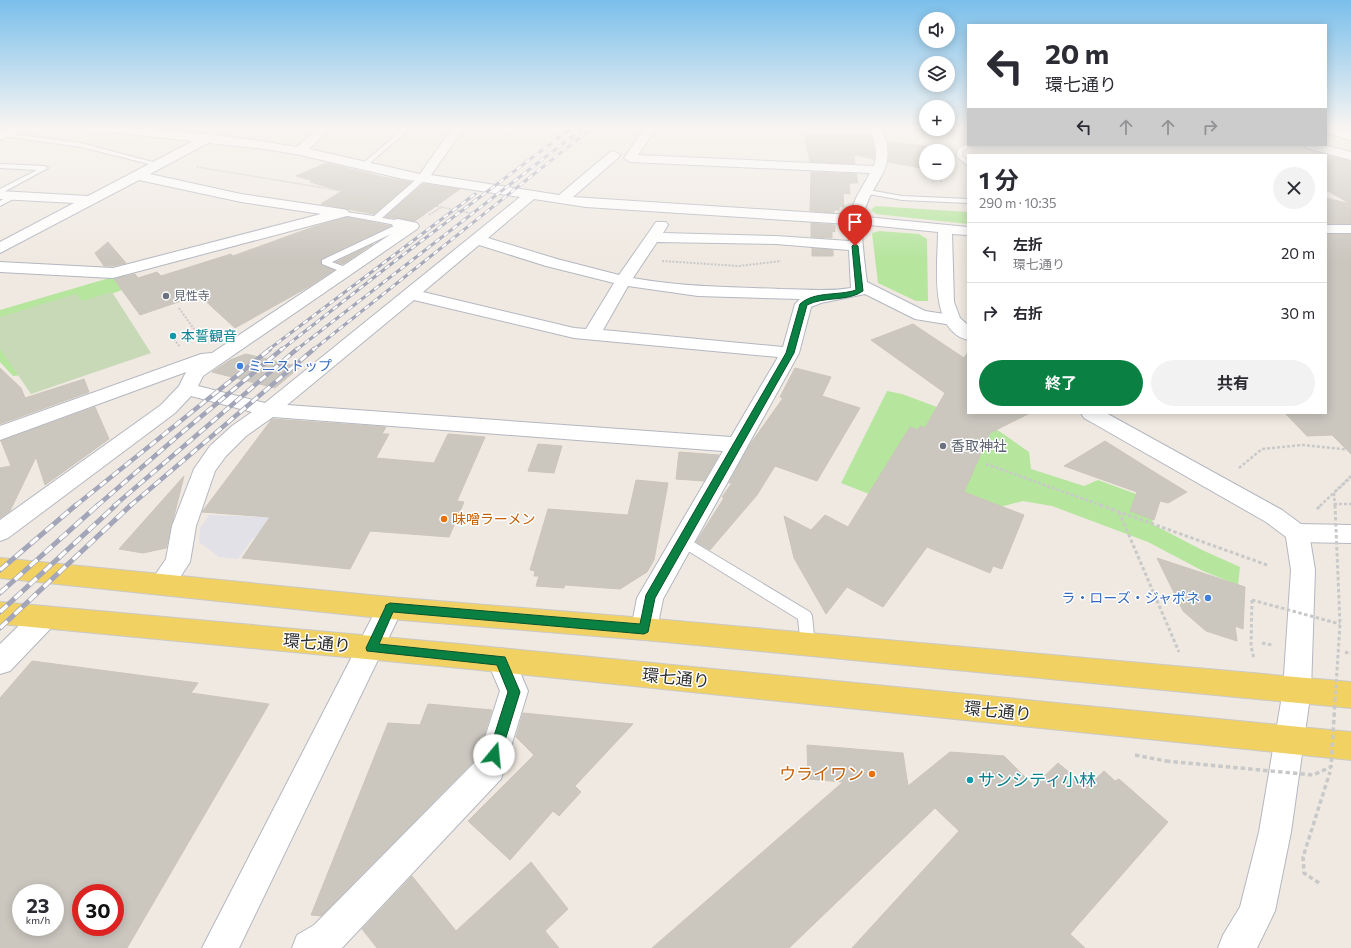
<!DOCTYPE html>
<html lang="ja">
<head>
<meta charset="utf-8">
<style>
	body { margin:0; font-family:Commissioner,"Noto Sans JP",sans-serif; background:#f2f2f3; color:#2b2b33; height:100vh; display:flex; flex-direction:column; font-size:15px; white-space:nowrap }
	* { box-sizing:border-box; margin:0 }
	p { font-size:13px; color:#7c7c81 }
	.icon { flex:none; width:22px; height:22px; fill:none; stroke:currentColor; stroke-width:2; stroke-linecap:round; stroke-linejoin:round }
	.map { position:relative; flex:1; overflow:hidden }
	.panel { position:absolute; left:967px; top:154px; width:360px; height:260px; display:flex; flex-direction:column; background:#fff; border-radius:0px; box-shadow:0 2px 10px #0003 }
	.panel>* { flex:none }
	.banner { position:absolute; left:967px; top:24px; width:360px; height:122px; border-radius:0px; box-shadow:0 2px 10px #0003; background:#fff; color:#2b2b33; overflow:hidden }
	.controls { position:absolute; left:919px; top:12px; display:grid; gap:8px }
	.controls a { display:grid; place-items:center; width:36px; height:36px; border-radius:50%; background:#fff; box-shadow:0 2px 10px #0003; font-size:20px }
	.speed { position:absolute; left:12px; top:884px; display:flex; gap:8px; font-size:20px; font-weight:700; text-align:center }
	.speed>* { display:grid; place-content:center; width:52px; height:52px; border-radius:50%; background:#fff; box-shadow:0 2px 10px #0003; line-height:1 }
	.speed small { font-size:10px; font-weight:400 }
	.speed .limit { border:6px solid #d22; background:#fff; color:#111 }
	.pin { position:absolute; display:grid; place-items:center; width:34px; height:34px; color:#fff; margin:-41px -17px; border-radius:50% 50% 50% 0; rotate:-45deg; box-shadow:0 0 4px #0007 }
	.pin .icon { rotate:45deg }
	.me { position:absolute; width:44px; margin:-22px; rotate:17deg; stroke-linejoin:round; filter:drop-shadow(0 0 3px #0008) }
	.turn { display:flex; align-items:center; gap:14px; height:84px; padding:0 12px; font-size:18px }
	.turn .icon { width:52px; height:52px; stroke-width:2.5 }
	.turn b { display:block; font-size:28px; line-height:34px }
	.lanes { display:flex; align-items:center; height:38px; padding:0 12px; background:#0003; justify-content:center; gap:20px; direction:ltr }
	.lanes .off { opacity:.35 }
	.round { display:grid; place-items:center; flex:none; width:42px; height:42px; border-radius:21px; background:#f2f2f3 }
	.headline { display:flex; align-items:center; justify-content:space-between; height:68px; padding:0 12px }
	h1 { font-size:24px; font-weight:700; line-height:30px }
	.cta { display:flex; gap:8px; margin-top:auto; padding:8px 12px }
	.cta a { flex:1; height:46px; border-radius:24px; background:#0b8043; color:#fff; font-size:16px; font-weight:700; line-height:46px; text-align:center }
	.cta a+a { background:#f2f2f3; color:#2b2b33 }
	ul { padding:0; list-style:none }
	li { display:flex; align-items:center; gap:12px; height:60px; padding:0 12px; border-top:1px solid #e1e1e2 }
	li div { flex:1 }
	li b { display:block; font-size:15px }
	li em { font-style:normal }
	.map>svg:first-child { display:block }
	.industrial { fill:#e3e1e8 }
	.green { fill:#b6e59e }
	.cemetery { fill:#c8d9b8 }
	.building { fill:#cbc7bf; stroke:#cbc5ba; fill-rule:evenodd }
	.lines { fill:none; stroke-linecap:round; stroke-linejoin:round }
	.service-casing { stroke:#b4b7c1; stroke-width:2 }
	.minor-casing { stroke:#b4b7c1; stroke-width:2 }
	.tertiary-casing { stroke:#b4b7c1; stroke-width:2 }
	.primary-casing { stroke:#c9c9c9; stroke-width:2 }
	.path-far4 { stroke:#c9c9c9; stroke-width:1.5; stroke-dasharray:2 1; stroke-linecap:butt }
	.path-far3 { stroke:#c9c9c9; stroke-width:2; stroke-dasharray:2 1.5; stroke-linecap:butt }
	.path-far2 { stroke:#c9c9c9; stroke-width:2.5; stroke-dasharray:3 2; stroke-linecap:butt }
	.path-far1 { stroke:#c9c9c9; stroke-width:3; stroke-dasharray:3.5 2.5; stroke-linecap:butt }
	.path { stroke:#c9c9c9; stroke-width:3.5; stroke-dasharray:4.5 3; stroke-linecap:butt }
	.service { fill:#fff; fill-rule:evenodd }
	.minor { fill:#fff; fill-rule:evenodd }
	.tertiary { fill:#fff; fill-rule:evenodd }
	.primary { fill:#f2d163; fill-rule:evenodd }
	.rail-far2-casing { stroke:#a3a6b8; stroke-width:3 }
	.rail-far1-casing { stroke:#a3a6b8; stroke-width:4.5 }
	.rail-casing { stroke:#a3a6b8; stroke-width:5 }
	.rail-far2 { stroke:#fff; stroke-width:2; stroke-dasharray:5.5; stroke-linecap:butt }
	.rail-far1 { stroke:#fff; stroke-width:3; stroke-dasharray:8; stroke-linecap:butt }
	.rail { stroke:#fff; stroke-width:3.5; stroke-dasharray:10; stroke-linecap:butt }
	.path-bridge-far2 { stroke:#c9c9c9; stroke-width:2.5; stroke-dasharray:3 2; stroke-linecap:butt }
	.path-bridge-far1 { stroke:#c9c9c9; stroke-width:3; stroke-dasharray:3.5 2.5; stroke-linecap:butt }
	.path-bridge { stroke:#c9c9c9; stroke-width:3.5; stroke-dasharray:4.5 3; stroke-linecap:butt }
	.route { fill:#0b8043; stroke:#07532c }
	.worship-dot { fill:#6b7280; stroke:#fff; stroke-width:1.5 }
	.culture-dot { fill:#0f9aa8; stroke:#fff; stroke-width:1.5 }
	.shop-dot { fill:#3f7fe0; stroke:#fff; stroke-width:1.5 }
	.food-dot { fill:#e8710a; stroke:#fff; stroke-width:1.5 }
	.labels { text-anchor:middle; stroke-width:3; stroke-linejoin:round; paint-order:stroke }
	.far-worship-label { font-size:12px; fill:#5b616d; stroke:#fff; text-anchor:start }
	.culture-label { font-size:14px; fill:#0d838f; stroke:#fff; text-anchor:start }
	.shop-label { font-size:14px; fill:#366cbe; stroke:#fff; text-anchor:start }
	.worship-label { font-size:14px; fill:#5b616d; stroke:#fff; text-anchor:start }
	.food-label { font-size:14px; fill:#c56008; stroke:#fff; text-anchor:start }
	.near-street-label { font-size:17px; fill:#2e2e2e; stroke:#fff }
	.near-food-label { font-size:17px; fill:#c56008; stroke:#fff; text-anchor:end }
	.near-culture-label { font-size:17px; fill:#0d838f; stroke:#fff; text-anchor:start }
</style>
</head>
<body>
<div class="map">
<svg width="1351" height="948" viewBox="0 0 1351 948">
	<rect width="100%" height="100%" fill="#efe9e1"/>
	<path class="industrial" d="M286,486L280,540L253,538L238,559L219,557L199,542L200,528L209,515L264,517Z"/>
	<path class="green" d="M875,206L968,212V224L876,214L871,210Z
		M879,231L919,234L927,239L928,301H916L878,283L872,233Z
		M123,274L127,276V286L122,290L100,298L22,375L13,376L0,362V310Z
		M887,391L902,394L996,429L1029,452L1031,469L1084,486L1098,480L1144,497L1154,525L1202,550L1240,567L1238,585L1203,571L1148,542L1052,506L1023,501L996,508L900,506L841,483Z"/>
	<path class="cemetery" d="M112,292L151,353L31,394L0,349V317L76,294L82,301Z"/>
	<path class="building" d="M804,135H870L874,146V159L854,155L855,164L810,162Z
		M888,142L926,146V169L888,162Z
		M1326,155L1351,161V224H1326V198L1351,204L1326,190Z
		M326,163L383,177L411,182L374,214L321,204L342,191L310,182L314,181L296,176Z
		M811,172L856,174L858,183H849L850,194L843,193L844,207L839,206V210H834V213L810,211Z
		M423,184L460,189L415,221L385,217Z
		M347,217L391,226L321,259V265L334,270L310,286L235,328L199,295L140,315L114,279L135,274L138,278L157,272L161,276L231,254L233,256L313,227Z
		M811,223L835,225V232L832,231V238L811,237Z
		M1326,234H1351V454L1332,435L1307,436L1285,413H1326Z
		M108,242L126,263L113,266H104L95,253Z
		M373,244L343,264L336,262Z
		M812,248L833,250V256H812Z
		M913,324L964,358L968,352V413H1030L990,433L964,492L1024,515L1002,569L993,566L990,573L927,547L883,607L847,587L826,614L794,558L784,516L811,530L825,515L848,527L910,427L918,430L920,426L925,428L945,393L871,340Z
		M246,354L300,367L275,388L212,372L230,360Z
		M0,368L21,388L25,398L84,379L89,392L0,424Z
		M795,368L831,377L822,396L860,408L817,481L775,466L757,495L710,550L696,542L724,498L722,497L732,483H729L749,446L783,398L780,397Z
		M95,407L109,439L45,485L36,457L10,511L0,518V468L11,466L1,441Z
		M272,419L386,427L382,434H389L376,458L434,463L448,434L485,437L457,501L464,502L449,537L370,531L350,569L242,558L270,517L202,512Z
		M1105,441L1151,470L1187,492L1168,503L1160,501L1154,520L1130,511L1137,492L1064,466Z
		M538,444L562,446L554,473L528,471Z
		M679,452L719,455L704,481L676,479Z
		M184,476L166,548L143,553L119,549Z
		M636,480L668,483L654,560L647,572L620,589L565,585L564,588L536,586L539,576H534L535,571L530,570L548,509L628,515Z
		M1157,558L1245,587L1243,629L1235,626L1237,641L1206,631L1183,611Z
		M32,661L198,683L191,693L269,704L127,948H0V698ZM21,893H55V927H21ZM81,893H115V927H81Z
		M428,704L492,710L477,758L321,916L311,915L388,723L420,725Z
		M523,713L633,724L575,786L581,792L559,816L553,811L510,860L468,821L534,755L516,737Z
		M807,745L903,753L908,786L950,752L1004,756L1034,786L1058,763L1087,787L1104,771L1115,781L1119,779L1168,822L1070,934L1085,948H852L959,831L935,808L789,948H652L843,782L808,779Z
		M531,862L568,909L545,931L559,948H377L362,929L412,876L456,931Z"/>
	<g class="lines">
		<g class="service-casing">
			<path id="service" d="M405,127H412L365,167H361V165Z
				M4,133L81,143L160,164L157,166L81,147L2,136L1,135Z
				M968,143V145H972L963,151L962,156L968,160V166L956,156L958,149Z
				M0,164L45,166L48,168L0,194V189L37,170L0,168Z
				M420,176L427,178L382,218L408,222V226L332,262L348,268V272H342L322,264V260L396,225L342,215L338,213L339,211L374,216Z
				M863,189L902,196L968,199V203L902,200L863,193Z
				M12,194L19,196L0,206V201Z
				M682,535L810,612L812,616L815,645L813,649L808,651L803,649L801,645L798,619L677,544L675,540L677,536Z"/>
		</g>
		<g class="minor-casing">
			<path id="minor" d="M12,127H28L26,129L0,140V132Z
				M83,127C154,127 228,135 297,147L319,127H332L309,149L420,174L453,127H465L431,175L559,195L610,152L614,151L620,155L618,158L573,197L849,215L857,196L870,173L630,162L624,158L645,127H657L638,155L874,166C878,151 875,141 869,127H881C901,173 870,178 863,218C860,232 865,266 867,282L925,311L958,316L961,320L958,324L952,325L915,319L865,294L821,303L811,307L799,353L663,599L657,629L653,637L644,640L635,637L631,629L637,598L723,451L273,417L246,436L226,456L215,471L196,526L190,562L171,591L162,594L153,591L149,584L166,559L172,526L194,469L210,446L232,426L252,412L191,396L175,413L8,538L0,541V520L161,405L179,386L186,372L0,440V426L201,354L212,353L400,228L393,226L391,223L393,220L398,219L417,223L419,226L417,229L203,376L198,386L265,403L520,197L403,179L300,155L266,149L208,143L150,174L241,194L342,209L347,210L349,213L347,216L113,278L0,272V262L113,268L321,214L241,202L139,180L0,253V242L74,203L0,199V191L88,196L193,141L89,130ZM534,199L586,207L848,224L849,241L776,236L663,233L668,225L666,222H656L619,275L557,259L488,238ZM657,242L776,244L849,250L851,288C826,292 805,289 780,289C731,287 682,287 633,278ZM479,245L546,266L614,283L586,329L574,328L423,292ZM628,286L698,296L800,299L795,304L783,347L603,330ZM414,300L574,338L778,357L731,437L287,405Z
				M1326,127L1351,132V140L1326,133Z
				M1304,145H1324L1351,152V160L1306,148Z
				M1297,524L1351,525V543L1297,542L1289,539L1285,533L1289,527Z
				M45,606L54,609L58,617L54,625L10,671L0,674V644L36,609Z
				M501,648L511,651L528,691L501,779L342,948H292L297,935L314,925L478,759L500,691L487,660L491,651Z"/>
		</g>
		<g class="tertiary-casing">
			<path id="tertiary" d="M855,216L968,227V235L952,234L954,302L960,318L968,325V340C928,330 938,264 938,232L850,223L848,220L850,217Z
				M1326,225H1351V233H1326Z
				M1081,413H1106L1282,510L1305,527L1309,533L1315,570L1311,690L1291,832L1275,911L1257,948H1218L1223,935L1240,907L1259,832L1283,690L1291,570L1286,537L1266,522L1084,418Z
				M390,597L399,600L403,608L239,948H202L381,600Z"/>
		</g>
		<g class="primary-casing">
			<path id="primary" d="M0,558L390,597L644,618L1351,682V708L644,640L390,619L0,578Z
				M0,602L460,644L1351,732V760L460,668L0,624Z"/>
		</g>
		<path class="path-far4" d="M197,167L373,196
			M941,182L943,173
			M933,183L936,173
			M422,203L474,214
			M429,215L442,207"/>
		<path class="path-far3" d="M662,261L739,266L781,261
			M179,308L202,340
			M174,339L180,347"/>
		<path class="path-far2" d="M986,464L1103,506
			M1239,468L1262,449L1302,445L1351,450
			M1334,504H1351
			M1320,506L1351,476"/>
		<path class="path-far1" d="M1100,505L1267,565
			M1317,509L1321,505
			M1119,512L1179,652
			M1252,600L1251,646L1254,659
			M1262,643L1272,645
			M1345,652L1351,654"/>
		<path class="path" d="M1135,755L1166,761
			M1319,883L1304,873L1303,857L1330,772"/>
		<use href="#service" class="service"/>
		<use href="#minor" class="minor"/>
		<use href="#tertiary" class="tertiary"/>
		<use href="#primary" class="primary"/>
		<g class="rail-far2-casing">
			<path id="rail-far2" d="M268,350L475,194
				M281,350L395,261L573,127
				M296,350L583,128
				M313,350L593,127"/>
		</g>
		<g class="rail-far1-casing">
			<path id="rail-far1" d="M75,506L270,349
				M97,506L179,435L282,349
				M114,506L297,349
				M130,506L314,349"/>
		</g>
		<g class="rail-casing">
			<path id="rail" d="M0,570L76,505
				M0,593L98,505
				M0,612L116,505
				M0,628L131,505"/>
		</g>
		<use href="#rail-far2" class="rail-far2"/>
		<use href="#rail-far1" class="rail-far1"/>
		<use href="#rail" class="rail"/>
		<path class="path-bridge-far2" d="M1335,506L1334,493L1351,477"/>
		<path class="path-bridge-far1" d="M1335,505L1340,624L1335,702
			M1252,600L1340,624"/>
		<path class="path-bridge" d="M1166,761L1313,775L1331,767L1335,701"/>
	</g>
	<linearGradient id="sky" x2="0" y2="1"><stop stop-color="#7abfeb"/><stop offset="0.49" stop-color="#f8f5f2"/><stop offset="1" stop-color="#f8f5f2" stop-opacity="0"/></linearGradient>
	<rect width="1351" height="260" fill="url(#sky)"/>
	<path class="route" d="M855,244L858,246L863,291C848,302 824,296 807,305L794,353L655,598L648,632L644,634L393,612L379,644L505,657L520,692L499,760L494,761L490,760L488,755L508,692L497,665L367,651L366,648L385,608L386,605L390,603L640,624L646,595L786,353L800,304C814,291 838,296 856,290L852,246Z"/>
	<g class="worship-dot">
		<circle cx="166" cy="296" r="4"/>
		<circle cx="943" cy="446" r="4"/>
	</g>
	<g class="culture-dot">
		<circle cx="173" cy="336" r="4"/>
		<circle cx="970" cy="780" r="4"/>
	</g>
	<g class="shop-dot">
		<circle cx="240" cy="366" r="4"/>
		<circle cx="1208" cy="598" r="4"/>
	</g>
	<g class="food-dot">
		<circle cx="444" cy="519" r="4"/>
		<circle cx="872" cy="774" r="4"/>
	</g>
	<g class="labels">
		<g class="far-worship-label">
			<text x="174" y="300">見性寺</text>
		</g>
		<g class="culture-label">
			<text x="181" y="341">本誓観音</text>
		</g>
		<g class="shop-label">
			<text x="248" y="371">ミニストップ</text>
			<text x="1200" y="603" text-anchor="end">ラ・ローズ・ジャポネ</text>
		</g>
		<g class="worship-label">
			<text x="951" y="451">香取神社</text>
		</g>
		<g class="food-label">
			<text x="452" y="524">味噌ラーメン</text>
		</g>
		<g class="near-street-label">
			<text transform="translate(317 643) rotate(5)" y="6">環七通り</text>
			<text transform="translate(676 678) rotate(6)" y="6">環七通り</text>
			<text transform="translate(998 711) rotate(6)" y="6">環七通り</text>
		</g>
		<g class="near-food-label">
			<text x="864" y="780">ウライワン</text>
		</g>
		<g class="near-culture-label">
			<text x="978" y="786">サンシティ小林</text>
		</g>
	</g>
</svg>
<div class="controls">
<a><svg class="icon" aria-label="sound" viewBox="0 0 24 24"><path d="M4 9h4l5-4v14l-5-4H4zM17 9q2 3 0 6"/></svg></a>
<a><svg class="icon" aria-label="layers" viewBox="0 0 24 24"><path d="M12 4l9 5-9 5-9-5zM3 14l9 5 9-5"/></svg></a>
<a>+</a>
<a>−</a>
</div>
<div class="speed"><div>23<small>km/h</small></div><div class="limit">30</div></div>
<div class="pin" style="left:855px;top:246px;background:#d93025"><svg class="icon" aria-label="arrive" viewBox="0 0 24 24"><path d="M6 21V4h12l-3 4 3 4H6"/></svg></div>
<svg class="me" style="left:494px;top:755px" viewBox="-20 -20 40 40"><circle r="19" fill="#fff"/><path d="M0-13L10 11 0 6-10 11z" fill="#0b8043"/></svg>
<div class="banner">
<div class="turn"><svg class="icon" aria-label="left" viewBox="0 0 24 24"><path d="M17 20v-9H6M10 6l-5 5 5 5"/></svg><div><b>20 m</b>環七通り</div></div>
<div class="lanes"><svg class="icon" aria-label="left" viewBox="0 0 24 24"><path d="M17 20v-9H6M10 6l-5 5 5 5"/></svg><svg class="icon off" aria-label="ahead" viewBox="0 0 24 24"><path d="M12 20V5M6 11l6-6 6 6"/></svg><svg class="icon off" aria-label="ahead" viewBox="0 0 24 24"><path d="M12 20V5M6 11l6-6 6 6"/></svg><svg class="icon off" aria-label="right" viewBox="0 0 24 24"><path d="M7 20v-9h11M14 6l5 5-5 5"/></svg></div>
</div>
<section class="panel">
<div class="headline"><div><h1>1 分</h1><p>290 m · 10:35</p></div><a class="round"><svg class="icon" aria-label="close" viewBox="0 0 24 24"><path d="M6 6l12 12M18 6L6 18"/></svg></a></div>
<ul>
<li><svg class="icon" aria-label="left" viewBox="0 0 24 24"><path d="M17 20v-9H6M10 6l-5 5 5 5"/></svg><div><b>左折</b><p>環七通り</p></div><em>20 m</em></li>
<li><svg class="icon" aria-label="right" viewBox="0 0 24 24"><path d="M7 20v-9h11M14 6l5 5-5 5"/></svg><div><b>右折</b></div><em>30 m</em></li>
</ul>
<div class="cta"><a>終了</a><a>共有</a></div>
</section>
</div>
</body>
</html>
